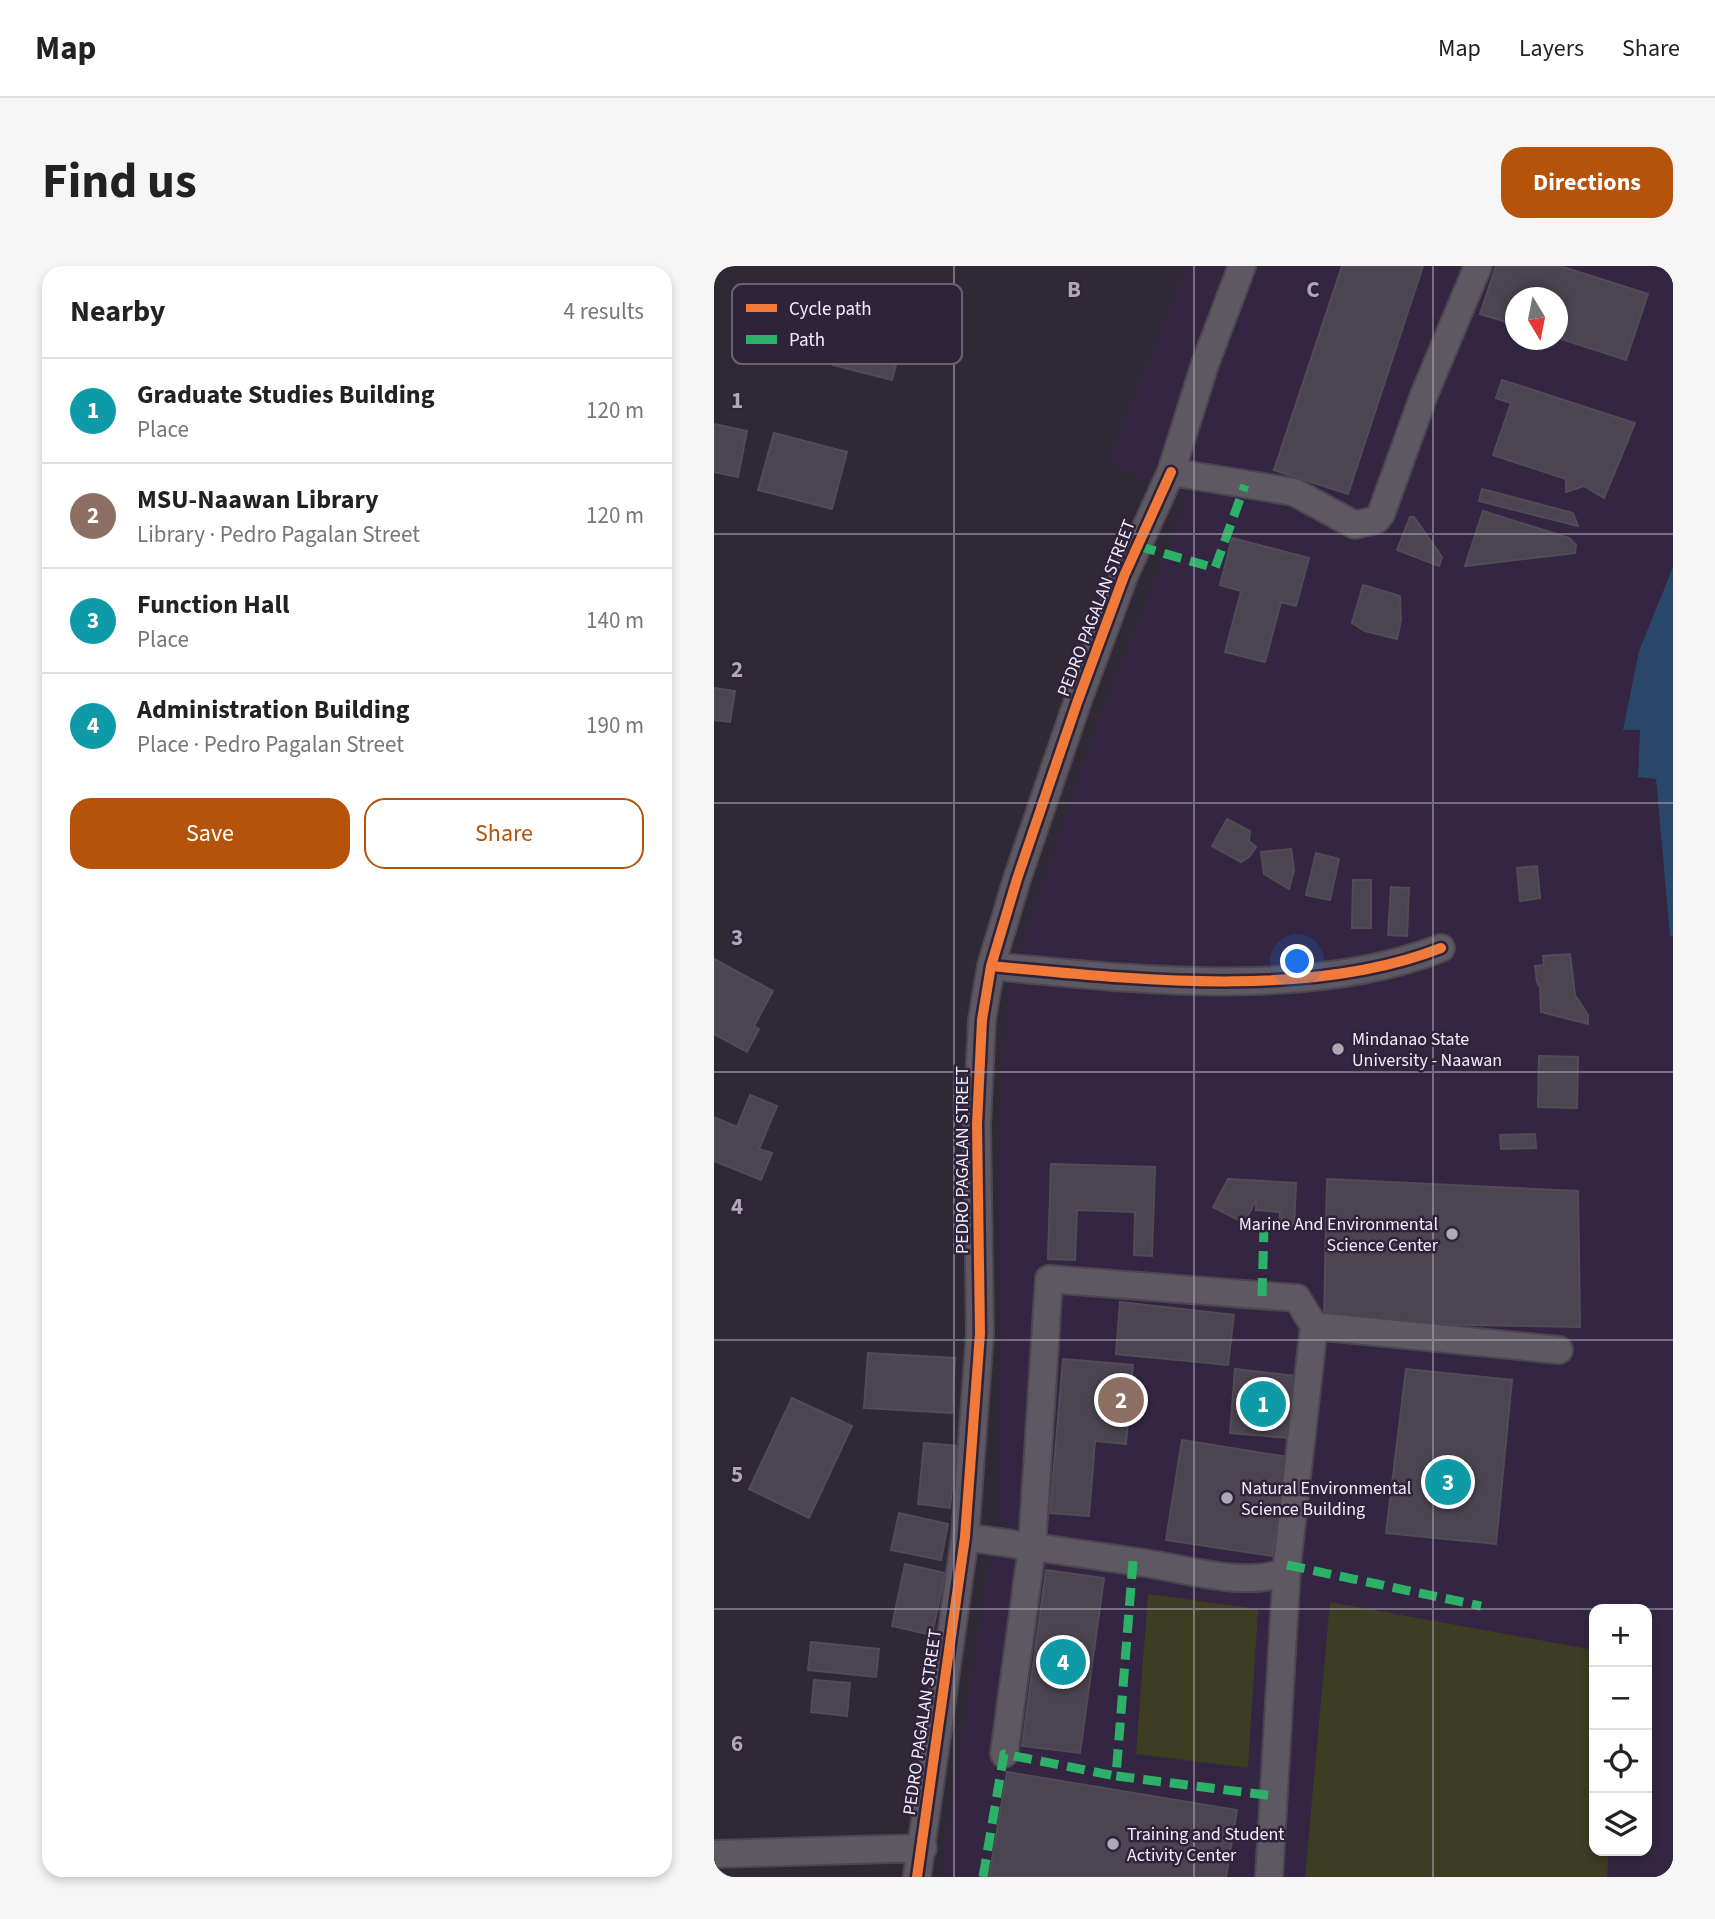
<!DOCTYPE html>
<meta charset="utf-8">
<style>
:root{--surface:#fff;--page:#f6f6f6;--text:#222;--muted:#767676;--line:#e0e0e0;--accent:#b45309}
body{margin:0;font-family:"Source Sans 3",sans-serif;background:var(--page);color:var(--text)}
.controls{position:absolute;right:21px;bottom:21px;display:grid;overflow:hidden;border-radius:14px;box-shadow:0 4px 10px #0003}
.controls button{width:63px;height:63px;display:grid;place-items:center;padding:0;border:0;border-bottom:2px solid var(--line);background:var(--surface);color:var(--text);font:35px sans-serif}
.compass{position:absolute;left:791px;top:21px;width:63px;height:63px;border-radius:50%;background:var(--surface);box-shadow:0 4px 10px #0003;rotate:170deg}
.you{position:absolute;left:584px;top:696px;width:24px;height:24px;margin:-18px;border:5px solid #fff;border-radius:50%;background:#1a73e8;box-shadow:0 0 0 10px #1a73e833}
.badge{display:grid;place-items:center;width:46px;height:46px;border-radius:50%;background:var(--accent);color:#fff;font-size:23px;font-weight:700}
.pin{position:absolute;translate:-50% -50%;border:4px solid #fff;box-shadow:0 2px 7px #0006}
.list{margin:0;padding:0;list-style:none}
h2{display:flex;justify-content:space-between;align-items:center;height:91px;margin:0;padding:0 28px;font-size:30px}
h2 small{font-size:23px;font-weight:400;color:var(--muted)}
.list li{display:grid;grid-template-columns:46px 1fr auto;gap:21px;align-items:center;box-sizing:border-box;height:105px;padding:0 28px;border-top:2px solid var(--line)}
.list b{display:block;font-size:26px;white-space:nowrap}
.list p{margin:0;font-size:23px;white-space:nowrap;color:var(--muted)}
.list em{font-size:23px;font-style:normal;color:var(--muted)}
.actions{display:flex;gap:14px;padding:21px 28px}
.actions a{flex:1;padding:16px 0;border:2px solid var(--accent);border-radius:21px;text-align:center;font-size:24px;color:var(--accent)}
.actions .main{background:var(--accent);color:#fff}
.icon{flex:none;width:38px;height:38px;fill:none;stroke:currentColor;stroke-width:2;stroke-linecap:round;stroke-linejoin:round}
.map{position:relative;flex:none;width:959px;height:1611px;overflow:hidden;border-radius:21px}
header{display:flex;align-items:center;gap:42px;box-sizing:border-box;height:98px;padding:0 35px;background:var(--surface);border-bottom:2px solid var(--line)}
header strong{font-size:33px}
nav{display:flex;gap:38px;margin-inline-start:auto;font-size:24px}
.intro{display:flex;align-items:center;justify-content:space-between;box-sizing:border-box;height:168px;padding:0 42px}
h1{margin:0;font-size:49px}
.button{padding:18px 32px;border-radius:21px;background:var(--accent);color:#fff;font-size:24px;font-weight:700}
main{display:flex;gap:42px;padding:0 42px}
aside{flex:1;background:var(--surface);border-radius:21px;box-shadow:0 4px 10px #0003}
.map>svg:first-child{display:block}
.built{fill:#342642;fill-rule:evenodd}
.green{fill:#3d3d24}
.water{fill:#2a4769}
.building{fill:#4b4451;stroke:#524c57;stroke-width:2}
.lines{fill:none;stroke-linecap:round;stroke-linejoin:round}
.minor-casing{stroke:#4c4651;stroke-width:30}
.minor{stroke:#5d5862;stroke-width:26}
.quiet{stroke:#2db169;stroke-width:9;stroke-dasharray:18 9;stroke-linecap:butt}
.cycleway-casing{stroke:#2f233a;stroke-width:15}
.cycleway{stroke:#f17a3a;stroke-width:10}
.grid{fill:none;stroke:#aea7b6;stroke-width:2;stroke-opacity:0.55}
.poi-dot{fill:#aea7b6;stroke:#2f233a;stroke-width:2.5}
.labels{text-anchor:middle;stroke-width:5;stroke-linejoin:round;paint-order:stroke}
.street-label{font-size:18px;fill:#f3ecfb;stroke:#2f233a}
.poi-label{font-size:18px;fill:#f3ecfb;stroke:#2f233a;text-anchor:start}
.key{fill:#2f233a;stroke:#6a5f74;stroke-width:2}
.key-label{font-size:19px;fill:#f3ecfb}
.grid-label{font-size:23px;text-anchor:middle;font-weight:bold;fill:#aea7b6;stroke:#2f233a;stroke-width:5;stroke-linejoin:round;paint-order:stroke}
</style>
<header>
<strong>Map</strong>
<nav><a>Map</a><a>Layers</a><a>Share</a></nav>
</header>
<div class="intro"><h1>Find us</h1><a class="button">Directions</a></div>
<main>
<aside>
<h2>Nearby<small>4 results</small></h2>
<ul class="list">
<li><span class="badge" style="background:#0f9aa8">1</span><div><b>Graduate Studies Building</b><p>Place</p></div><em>120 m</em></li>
<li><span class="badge" style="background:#8d6e63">2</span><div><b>MSU-Naawan Library</b><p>Library · Pedro Pagalan Street</p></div><em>120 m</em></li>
<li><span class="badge" style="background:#0f9aa8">3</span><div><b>Function Hall</b><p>Place</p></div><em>140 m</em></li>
<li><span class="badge" style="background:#0f9aa8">4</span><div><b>Administration Building</b><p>Place · Pedro Pagalan Street</p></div><em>190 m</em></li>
</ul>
<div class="actions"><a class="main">Save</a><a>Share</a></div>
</aside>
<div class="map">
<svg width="959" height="1611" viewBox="0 0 959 1611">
<rect width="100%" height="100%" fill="#2f2835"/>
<path class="built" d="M473 0H959V301L949 322 909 463 926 464 924 510 942 513 956 670H959V1611H226L283 1252 288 1066 284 950 292 743 306 681 387 448 473 234 393 196ZM802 32H844V74H802ZM880 1343H933V1585H880Z"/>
<path class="green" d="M434 1328 544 1343 534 1502 422 1488Z
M616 1336 880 1384V1585H895L893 1611H591Z"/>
<path class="water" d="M959 301V670H956L942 513 924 511 926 464H909L925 385Z"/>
<path class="building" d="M628 0H709L634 228 560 204Z
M782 0H846L934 28 912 94 844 72V32H802V59L766 48Z
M133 47 192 62 178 114 119 99Z
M788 114 921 157 890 232 870 220 852 226V213L779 189 797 137 782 132Z
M0 158 33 165 24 211 0 206Z
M60 167 133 186 118 243 44 224Z
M768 223 859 247 864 260 765 235Z
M769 245 855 272 862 279 861 287 751 300Z
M696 251H700L728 291 725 300 683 284Z
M518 272 595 292 582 340 567 336 551 396 511 386 527 325 506 319Z
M649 319 686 330 687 354 683 373 651 365 638 357Z
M0 422 21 425 16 456 0 454Z
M513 553 536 565 535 575 542 581 535 591 527 596 498 580Z
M577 583 580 604 575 623 550 608 547 586Z
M602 587 625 593 616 634 592 629Z
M823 600 826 632 806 635 803 602Z
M639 614H657V662H638Z
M677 621 695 622 693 670 674 669Z
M856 688 861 729 874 749V758L827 746 826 721 823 716 821 700 830 699 829 690Z
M0 693 59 725 40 760 45 763 33 786 0 768Z
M825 790 864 791 863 842 824 841Z
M36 829 63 840 45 883 58 887 47 914 0 895V851L23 861Z
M821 868 822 882 787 883 786 869Z
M337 898 441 901 438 990 420 989 421 946 363 944 361 994 334 993Z
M514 913 582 917 580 963H565L566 946 542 944V934L530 957 499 941Z
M613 913 864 925 866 1061 610 1056Z
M406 1036 520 1049 514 1099 402 1088Z
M154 1087 241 1092 238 1147 150 1142Z
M349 1093 419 1099 412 1178 381 1175 375 1250 336 1247Z
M521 1103 582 1110 575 1172 516 1167Z
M692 1103 798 1114 782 1278 672 1267Z
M78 1132 138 1160 95 1252 35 1223Z
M468 1174 574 1191 558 1290 452 1274Z
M210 1177 243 1180 236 1242 204 1238Z
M185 1247 234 1258 227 1294 177 1284Z
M191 1298 231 1307 218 1369 178 1360Z
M332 1304 390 1312 366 1487 308 1480Z
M97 1376 165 1383 162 1411 94 1404Z
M100 1414 136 1417 133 1450 97 1446Z
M293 1506 523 1544 512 1611H275Z"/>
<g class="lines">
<g class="minor-casing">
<path id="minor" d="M528 0 491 98 457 206 580 226 641 259 662 254 667 248 710 129 764 0
M277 700C417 713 595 734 727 682
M600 1060 845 1084
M251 1271C311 1280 371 1288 431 1297 471 1303 530 1321 568 1307L573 1299 600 1060 583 1032 335 1013 318 1281 290 1488
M0 1588 209 1582
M203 1611 251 1271 266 1067 263 858 268 754 277 700 303 613 363 437 410 310 457 206
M555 1611 573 1299"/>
</g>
<use href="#minor" class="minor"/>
<path class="quiet" d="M424 280 501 302 531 219
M548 1030 550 961
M419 1295 402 1510 560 1530
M573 1299 767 1340
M269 1611 290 1488 402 1510"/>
<g class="cycleway-casing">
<path id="cycleway" d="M277 700C417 713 595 734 727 682
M203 1611 251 1271 266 1067 263 858 268 754 277 700 303 613 363 437 410 310 457 206"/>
</g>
<use href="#cycleway" class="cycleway"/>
</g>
<path class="grid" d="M240 0V1611M480 0V1611M719 0V1611M0 268H959M0 537H959M0 806H959M0 1074H959M0 1343H959"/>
<g class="poi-dot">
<circle cx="624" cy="783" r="7"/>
<circle cx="738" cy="968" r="7"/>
<circle cx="513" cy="1232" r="7"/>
<circle cx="399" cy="1578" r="7"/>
</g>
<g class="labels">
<g class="street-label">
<text transform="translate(382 342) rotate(-69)" y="6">PEDRO PAGALAN STREET</text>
<text transform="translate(248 894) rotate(-90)" y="6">PEDRO PAGALAN STREET</text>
<text transform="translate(208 1456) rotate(-82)" y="6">PEDRO PAGALAN STREET</text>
</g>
<g class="poi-label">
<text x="638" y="779">Mindanao State<tspan x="638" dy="21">University - Naawan</tspan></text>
<text x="724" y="964" text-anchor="end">Marine And Environmental<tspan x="724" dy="21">Science Center</tspan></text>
<text x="527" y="1228">Natural Environmental<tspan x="527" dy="21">Science Building</tspan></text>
<text x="413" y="1574">Training and Student<tspan x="413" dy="21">Activity Center</tspan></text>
</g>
</g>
<rect x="18" y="18" width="230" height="80" rx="10" class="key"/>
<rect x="32" y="38" width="31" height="8" fill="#f17a3a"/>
<rect x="32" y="69" width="31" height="9" fill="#2db169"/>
<g class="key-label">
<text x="75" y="49">Cycle path</text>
<text x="75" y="80">Path</text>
</g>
<g class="grid-label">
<text x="360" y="31">B</text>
<text x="599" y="31">C</text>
<text x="23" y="142">1</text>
<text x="23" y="411">2</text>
<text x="23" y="679">3</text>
<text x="23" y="948">4</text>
<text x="23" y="1216">5</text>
<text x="23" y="1485">6</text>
</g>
</svg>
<div class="controls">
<button>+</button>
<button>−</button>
<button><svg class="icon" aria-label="locate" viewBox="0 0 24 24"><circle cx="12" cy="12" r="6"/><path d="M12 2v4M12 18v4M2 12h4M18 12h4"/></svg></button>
<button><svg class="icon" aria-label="layers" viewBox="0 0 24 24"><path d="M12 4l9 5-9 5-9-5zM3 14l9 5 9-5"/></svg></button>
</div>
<svg class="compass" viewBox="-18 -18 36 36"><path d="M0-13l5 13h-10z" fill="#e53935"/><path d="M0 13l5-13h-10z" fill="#767676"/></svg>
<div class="you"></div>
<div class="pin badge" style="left:549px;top:1138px;background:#0f9aa8">1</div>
<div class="pin badge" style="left:407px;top:1134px;background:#8d6e63">2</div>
<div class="pin badge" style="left:734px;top:1216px;background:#0f9aa8">3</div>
<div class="pin badge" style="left:349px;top:1396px;background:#0f9aa8">4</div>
</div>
</main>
